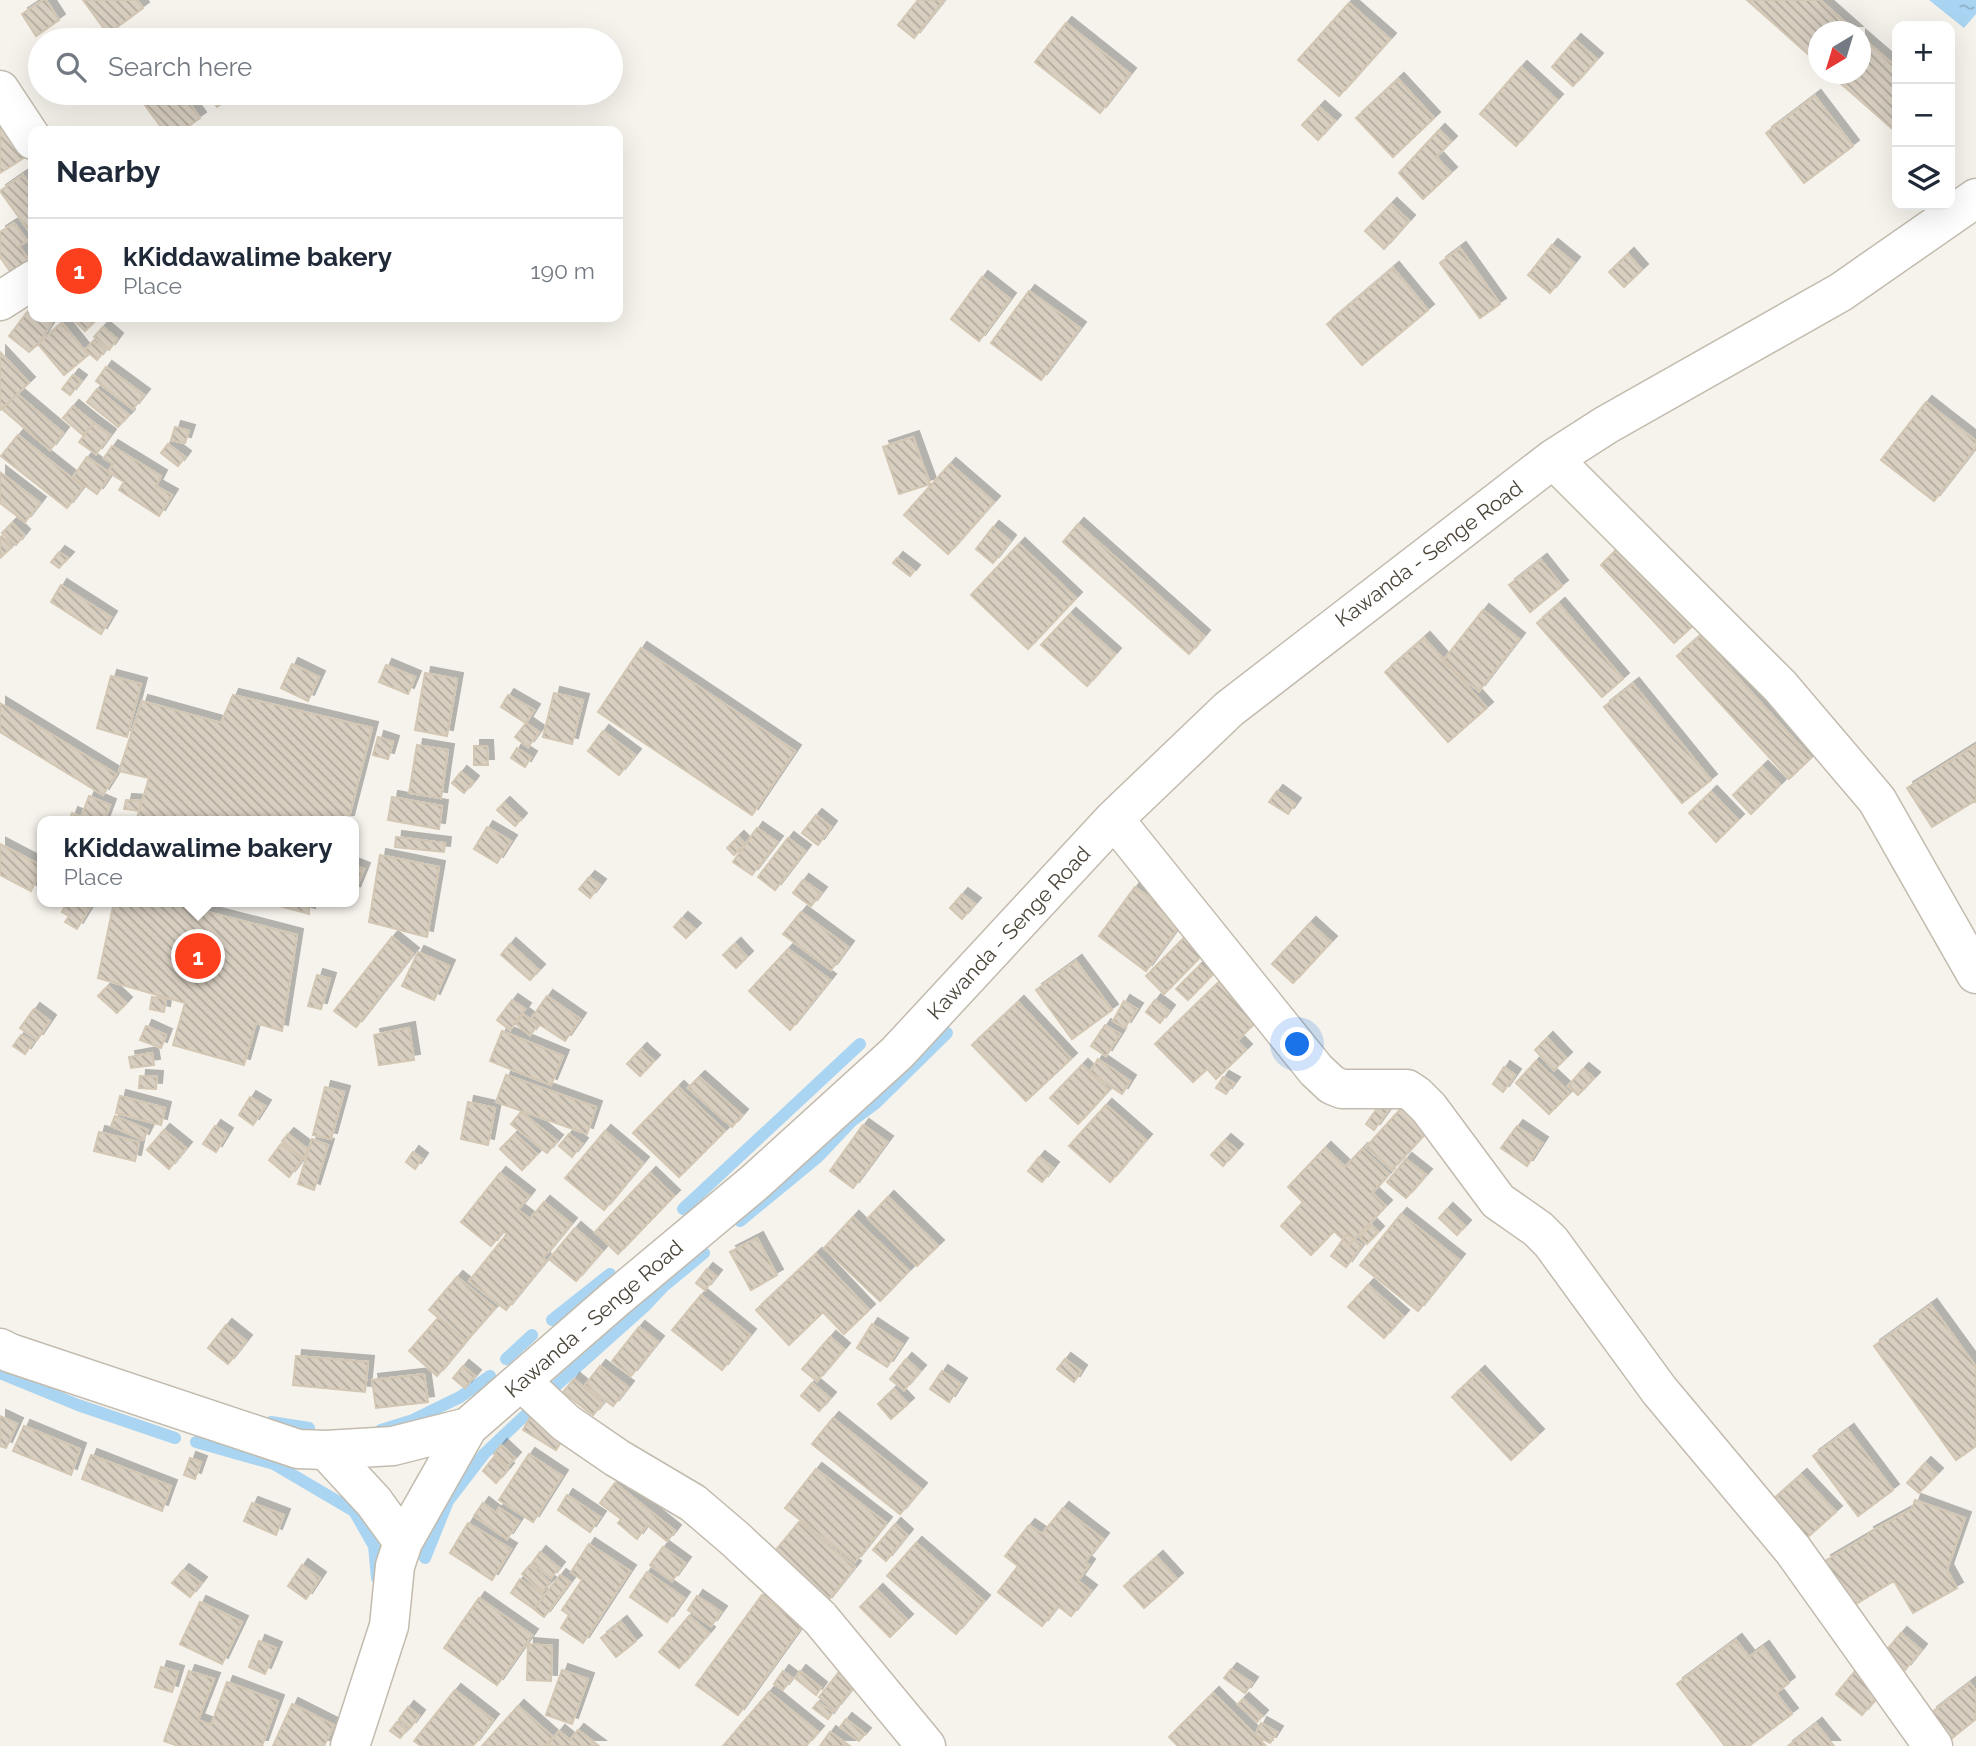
<!DOCTYPE html>
<meta charset="utf-8">
<style>
:root{--surface:#fff;--page:#f2f2f3;--text:#1f2937;--muted:#747a83;--line:#e0e1e3;--accent:#fc3f1d}
body{margin:0;font-family:Raleway,sans-serif;background:var(--page);color:var(--text)}
.controls{position:absolute;right:21px;top:21px;display:grid;overflow:hidden;border-radius:14px;box-shadow:0 7px 28px #0002}
.controls button{width:63px;height:63px;display:grid;place-items:center;padding:0;border:0;border-bottom:2px solid var(--line);background:var(--surface);color:var(--text);font:35px sans-serif}
.compass{position:absolute;left:1808px;top:21px;width:63px;height:63px;border-radius:50%;background:var(--surface);box-shadow:0 7px 28px #0002;rotate:218deg}
.you{position:absolute;left:1298px;top:1045px;width:24px;height:24px;margin:-18px;border:5px solid #fff;border-radius:50%;background:#1a73e8;box-shadow:0 0 0 10px #1a73e833}
.badge{display:grid;place-items:center;width:46px;height:46px;border-radius:50%;background:var(--accent);color:#fff;font-size:23px;font-weight:700}
.pin{position:absolute;translate:-50% -50%;border:4px solid #fff;box-shadow:0 2px 7px #0006}
.popup{position:absolute;left:37px;top:816px;width:322px;height:91px;box-sizing:border-box;display:grid;place-content:center;border-radius:14px;background:var(--surface);filter:drop-shadow(0 2px 5px #0005);font-size:23px;white-space:nowrap;color:var(--muted)}
.popup b{font-size:26px;color:var(--text)}
.popup::after{content:'';position:absolute;left:50%;top:100%;margin-left:-14px;border:14px solid transparent;border-top-color:var(--surface)}
.list{margin:0;padding:0;list-style:none}
h2{display:flex;justify-content:space-between;align-items:center;height:91px;margin:0;padding:0 28px;font-size:30px}
h2 small{font-size:23px;font-weight:400;color:var(--muted)}
.list li{display:grid;grid-template-columns:46px 1fr auto;gap:21px;align-items:center;box-sizing:border-box;height:105px;padding:0 28px;border-top:2px solid var(--line)}
.list b{display:block;font-size:26px;white-space:nowrap}
.list p{margin:0;font-size:23px;white-space:nowrap;color:var(--muted)}
.list em{font-size:23px;font-style:normal;color:var(--muted)}
.icon{flex:none;width:38px;height:38px;fill:none;stroke:currentColor;stroke-width:2;stroke-linecap:round;stroke-linejoin:round}
.map{position:relative;flex:none;width:1976px;height:1746px;overflow:hidden}
.search{position:absolute;background:var(--surface);box-shadow:0 7px 28px #0002;left:28px;top:28px;width:595px;height:77px;display:flex;align-items:center;gap:18px;box-sizing:border-box;padding:0 24px;border-radius:38px;color:var(--muted);font-size:26px}
.panel{position:absolute;background:var(--surface);box-shadow:0 7px 28px #0002;left:28px;top:126px;width:595px;height:196px;border-radius:14px}
.map>svg:first-child{display:block}
.water{fill:url(#water-ripples)}
.lines{fill:none;stroke-linecap:round;stroke-linejoin:round}
.stream{stroke:#a9d4f2;stroke-width:12}
.building{fill:url(#building-back-hatch);stroke:#d3c7b4;stroke-width:2;filter:url(#shadow)}
.minor-casing{stroke:#c2bbae;stroke-width:41}
.minor{stroke:#fff;stroke-width:38}
.labels{text-anchor:middle;stroke-width:6;stroke-linejoin:round;paint-order:stroke}
.street-label{font-size:21px;fill:#4b4439;stroke:#fff}
</style>
<div class="map">
<svg width="1976" height="1746" viewBox="0 0 1976 1746">
<defs>
<pattern id="water-ripples" width="26" height="14" patternUnits="userSpaceOnUse" patternTransform="scale(1.75)"><rect width="26" height="14" fill="#a9d4f2"/><path d="M2 4q2-2 4 0t4 0M15 11q2-2 4 0t4 0" fill="none" stroke="#8caec5"/></pattern>
<pattern id="building-back-hatch" width="6" height="6" patternUnits="userSpaceOnUse" patternTransform="scale(1.75)"><rect width="6" height="6" fill="#d8cfc1"/><path d="M-1 5l2 2M0 0l6 6M5-1l2 2" fill="none" stroke="#b1aa9e"/></pattern>
<filter id="shadow"><feDropShadow dx="6" dy="-6" stdDeviation="0" flood-color="#0004"/></filter>
</defs>
<rect width="100%" height="100%" fill="#f6f3ec"/>
<path class="water" d="M1929 0H1976V14L1964 28Z"/>
<g class="lines">
<path class="stream" d="M683 1209 860 1044
M740 1221 819 1156 852 1121 876 1103 947 1033
M552 1320 610 1274
M506 1359 532 1335
M0 1373 78 1405 175 1438
M549 1392 644 1307 663 1287 704 1253
M271 1422 309 1428
M381 1430 413 1420 460 1397 490 1376
M196 1442 274 1464 354 1511 374 1546 377 1578
M425 1558 448 1501 484 1454 533 1408"/>
</g>
<path class="building" d="M43 0H46L59 20 36 36 22 14Z
M83 0H137L143 8 108 34Z
M918 0H944L914 38 898 25Z
M1747 0H1820L1856 32H1818V63Z
M1349 3 1390 39 1339 96 1298 60Z
M1066 23 1130 74 1100 113 1035 62Z
M1860 36 1897 68V133L1830 74H1860Z
M1575 40 1597 59 1573 86 1552 67Z
M1521 67 1557 100 1516 146 1480 114Z
M1398 79 1434 118 1393 157 1356 118Z
M136 93H182L200 118 182 131H164Z
M207 93H238L217 107Z
M1815 96 1853 146 1804 183 1766 133Z
M1319 107 1335 121 1318 140 1302 125Z
M0 114 27 156 0 173Z
M1439 130 1451 142 1436 157 1451 173 1423 199 1399 173Z
M23 175 33 190V228L29 231 0 191Z
M1391 204 1409 221 1384 249 1365 231Z
M14 223 27 241 19 246 30 262 12 274 0 257V232Z
M1552 245 1574 263 1550 293 1528 275Z
M1460 248 1500 304 1480 318 1440 263Z
M1628 254 1642 270 1624 287 1609 272Z
M1393 268 1428 310 1362 365 1327 324Z
M982 277 1010 299 979 341 951 319Z
M1029 291 1080 328 1041 380 991 343Z
M31 307 33 309V317H43L51 324 38 344 29 352 9 336Z
M70 317H86L93 323 85 331Z
M62 323 88 355 64 375 38 344Z
M103 327 117 339 109 350 94 337Z
M93 341 105 350 97 360 85 350Z
M0 352 29 383 0 410Z
M106 367 144 395 133 409 96 381Z
M73 375 81 381 70 395 62 389Z
M97 389 129 415 118 427 87 402Z
M17 394 63 433 50 450 2 409Z
M1926 402 1976 441V447L1934 501 1881 460Z
M73 406 94 423 83 435 63 418Z
M94 423 110 435 96 454 79 442Z
M175 427 189 431 185 443 171 440Z
M18 435 83 487 67 508 1 456Z
M913 437 930 484 899 494 883 447Z
M168 444 185 457 178 466 161 453Z
M112 446 161 476 156 486 172 495 159 516 119 490 124 482 108 472 113 464 104 458Z
M87 457 111 474 97 494 73 477Z
M950 464 994 502 948 554 904 515Z
M0 472 40 503 25 522 0 503Z
M12 523 24 535 16 545 2 533Z
M1078 524 1204 636 1189 654 1063 542Z
M993 527 1010 541 993 563 976 549Z
M2 536 12 547 1 557 0 537Z
M1019 544 1076 598 1028 649 971 595Z
M1621 545 1695 624 1674 643 1601 565Z
M59 552 68 558 59 568 51 562Z
M897 558 914 571 910 576 893 563Z
M1541 560 1562 586 1530 612 1509 585Z
M61 585 111 617 101 634 51 602Z
M1559 604 1623 679 1602 697 1537 623Z
M1483 610 1519 639 1479 691 1442 662Z
M1070 614 1115 654 1087 686 1041 645Z
M1700 636 1811 758 1789 779 1677 656Z
M1424 638 1487 708 1448 742 1385 672Z
M641 648 795 751 752 815 598 712Z
M292 664 319 677 308 701 281 688Z
M386 665 415 677 408 694 379 682Z
M425 673 457 679 447 736 415 730Z
M111 676 141 684 127 737 97 728Z
M1633 684 1711 780 1682 803 1604 707Z
M554 693 583 700 572 744 543 737Z
M233 695 372 728 348 821H136L149 778 119 771 142 701 221 723Z
M508 695 534 710 526 723 501 707Z
M0 703 116 774 103 795 0 732Z
M526 723 539 732 528 747 515 737Z
M603 731 635 755 619 775 588 751Z
M378 737 393 742 388 759 373 755Z
M417 745 448 750 441 798 409 793Z
M1976 745V803L1975 801 1932 827 1907 788Z
M474 746H487L488 765H474Z
M517 748 531 757 525 767 511 758Z
M1762 767 1780 785 1751 814 1733 795Z
M461 772 473 782 464 793 452 783Z
M1277 791 1295 804 1288 814 1269 802Z
M1711 792 1738 820 1716 842 1689 813Z
M89 796 110 805 104 821H69L72 813 81 817Z
M392 797 442 806 439 829 388 820Z
M126 800 141 801 139 811 124 809Z
M504 803 521 819 515 826 497 810Z
M816 815 831 827 818 845 802 833Z
M487 827 511 841 497 863 474 849Z
M757 828 777 842 752 875 733 862Z
M396 837 445 843 444 852 395 847Z
M738 837 745 844 734 855 727 848Z
M788 838 805 851 775 890 758 877Z
M0 844 42 866 31 891 0 875Z
M380 855 439 867 427 937 369 922Z
M354 865 364 869 354 893Z
M589 877 600 885 590 898 579 889Z
M803 880 821 893 811 906 793 893Z
M1135 887 1182 922 1146 971 1099 936Z
M962 894 975 904 962 919 950 908Z
M67 902H93L77 929 65 922 69 916 62 912Z
M114 902H169L297 935 282 1031 256 1023 244 1065 173 1045 185 1003 98 978Z
M265 902H309V914Z
M801 912 848 947 831 970 783 934Z
M682 918 695 929 686 938 674 927Z
M1310 923 1331 942 1293 983 1272 964Z
M1188 934 1206 951 1164 994 1146 976Z
M392 937 413 954 356 1027 334 1011Z
M510 944 539 970 530 980 501 955Z
M735 944 747 957 736 968 723 955Z
M788 949 830 980 790 1030 749 991Z
M418 952 449 966 434 1000 402 986Z
M1076 961 1112 1010 1072 1039 1036 990Z
M1200 965 1212 975 1188 1000 1176 989Z
M317 975 330 979 321 1009 308 1006Z
M1220 981 1258 1020 1237 1041 1246 1050 1216 1079 1207 1069 1193 1082 1155 1044Z
M108 986 126 1003 117 1013 98 996Z
M547 996 580 1019 565 1041 531 1019Z
M152 997 166 999 164 1012 150 1009Z
M512 1000 525 1009 510 1030 497 1020Z
M1155 1000 1169 1011 1160 1023 1146 1012Z
M1124 1001 1137 1009 1125 1028 1113 1021Z
M1018 1002 1071 1059 1026 1101 972 1045Z
M34 1009 50 1021 37 1040 20 1028Z
M523 1014 538 1025 530 1035 516 1024Z
M1105 1025 1120 1034 1106 1056 1091 1046Z
M146 1026 166 1035 161 1048 140 1040Z
M409 1028 414 1060 379 1065 374 1035Z
M502 1031 563 1056 551 1085 490 1061Z
M21 1035 33 1042 25 1054 13 1046Z
M1547 1038 1566 1058 1554 1070 1535 1050Z
M641 1049 654 1061 640 1076 627 1064Z
M152 1053 154 1065 131 1068 129 1057Z
M1098 1059 1130 1081 1122 1094 1090 1072Z
M1536 1061 1570 1093 1549 1114 1516 1083Z
M1082 1065 1109 1090 1078 1124 1050 1098Z
M1504 1067 1515 1075 1503 1092 1493 1084Z
M1583 1069 1594 1078 1578 1095 1568 1086Z
M506 1075 596 1107 587 1134 496 1102Z
M140 1076 157 1077 156 1089 139 1088Z
M699 1077 742 1115 732 1127 688 1088Z
M1223 1077 1234 1083 1226 1094 1216 1088Z
M325 1087 344 1092 331 1139 313 1135Z
M678 1087 725 1131 679 1177 633 1133Z
M120 1096 165 1108 161 1125 116 1113Z
M250 1097 265 1106 253 1125 239 1115Z
M468 1102 495 1108 488 1145 461 1139Z
M1407 1102 1433 1125 1392 1170 1366 1147Z
M1381 1103 1389 1109 1374 1130 1366 1124Z
M1106 1105 1146 1140 1110 1182 1069 1146Z
M521 1112 557 1141 547 1153 511 1124Z
M115 1116 148 1130 143 1140 111 1126Z
M863 1125 887 1142 853 1188 830 1171Z
M215 1126 227 1134 216 1152 203 1144Z
M1517 1126 1542 1143 1527 1166 1501 1148Z
M164 1130 186 1148 169 1169 147 1150Z
M605 1131 643 1163 604 1210 565 1178Z
M99 1132 139 1142 135 1161 94 1151Z
M288 1134 309 1150 303 1158 282 1141Z
M515 1134 537 1154 522 1170 500 1149Z
M569 1134 582 1144 572 1157 559 1146Z
M312 1139 328 1145 314 1190 298 1184Z
M1225 1140 1237 1150 1223 1166 1211 1155Z
M281 1144 302 1160 289 1177 269 1160Z
M1325 1148 1345 1167 1362 1149 1389 1174 1372 1193 1386 1206 1349 1245 1334 1231 1311 1255 1281 1226 1303 1202 1288 1187Z
M413 1152 422 1159 415 1169 406 1162Z
M1039 1157 1053 1168 1042 1182 1028 1171Z
M1406 1159 1426 1175 1406 1198 1387 1182Z
M500 1173 529 1196 518 1210 530 1219 544 1202 571 1224 543 1258 546 1261 506 1310 469 1281 507 1234 503 1231 491 1246 461 1222Z
M650 1173 674 1196 618 1254 595 1232Z
M888 1197 938 1246 917 1266 868 1218Z
M1447 1209 1465 1226 1457 1235 1439 1218Z
M1401 1214 1459 1260 1418 1311 1360 1265Z
M853 1217 909 1271 880 1301 824 1248Z
M1371 1225 1378 1232 1367 1244 1360 1237Z
M575 1228 602 1251 576 1281 549 1259Z
M1347 1234 1362 1245 1346 1267 1331 1256Z
M757 1238 777 1275 751 1290 730 1252Z
M816 1254 869 1310 844 1334 823 1312 789 1345 756 1310Z
M707 1269 716 1276 705 1290 696 1283Z
M457 1277 495 1308 466 1341 429 1310Z
M1368 1285 1403 1316 1384 1338 1348 1307Z
M701 1295 750 1335 722 1370 672 1330Z
M1931 1305 1976 1367V1446L1956 1460 1874 1346Z
M438 1318 466 1341 437 1376 409 1351Z
M872 1324 902 1344 887 1367 857 1348Z
M226 1325 246 1341 228 1364 208 1348Z
M639 1327 658 1342 631 1376 612 1361Z
M830 1337 844 1349 817 1381 802 1369Z
M296 1356 368 1362 365 1392 293 1385Z
M906 1359 920 1371 904 1390 890 1379Z
M1065 1359 1081 1371 1074 1382 1057 1369Z
M463 1366 475 1376 465 1388 453 1378Z
M600 1366 628 1387 613 1406 585 1385Z
M942 1371 961 1384 949 1402 930 1389Z
M1479 1372 1538 1435 1511 1460 1452 1397Z
M424 1374 428 1402 376 1408 372 1380Z
M574 1379 603 1403 593 1415 563 1392Z
M812 1383 830 1398 819 1411 801 1396Z
M894 1389 908 1404 891 1419 878 1404Z
M535 1409 568 1430 556 1450 523 1430Z
M0 1416 17 1424 6 1448 0 1446Z
M833 1418 921 1489 900 1514 812 1444Z
M24 1426 80 1449 71 1475 13 1451Z
M1848 1430 1893 1490 1858 1516 1813 1456Z
M501 1445 515 1458 508 1466 494 1454Z
M529 1454 562 1476 533 1522 499 1500Z
M91 1455 171 1486 162 1511 82 1479Z
M494 1457 508 1469 496 1483 483 1471Z
M190 1458 201 1462 195 1479 184 1475Z
M1925 1463 1937 1474 1919 1493 1907 1483Z
M816 1469 886 1523 855 1562 785 1508Z
M1801 1475 1836 1512 1801 1543 1766 1506Z
M615 1483 675 1531 667 1541 647 1525 637 1539 618 1523 621 1519 600 1503Z
M567 1495 600 1517 590 1532 558 1510Z
M1915 1500 1965 1518 1947 1570 1957 1588 1913 1613 1894 1581 1853 1606 1825 1561 1869 1535 1868 1533 1912 1509Z
M252 1503 284 1515 276 1535 244 1521Z
M483 1503 496 1513 499 1508 519 1521 507 1539 474 1516Z
M1063 1508 1103 1539 1085 1562 1089 1565 1078 1581 1091 1591 1071 1616 1058 1606 1042 1626 998 1592 1018 1566 1005 1556 1029 1525 1042 1534Z
M799 1522 855 1567 826 1603 770 1557Z
M468 1523 511 1549 492 1580 450 1553Z
M895 1524 907 1535 886 1561 873 1550Z
M916 1543 984 1601 956 1634 887 1576Z
M589 1544 630 1571 583 1643 561 1628 569 1615 562 1610 582 1580 571 1572Z
M663 1547 685 1563 672 1581 650 1565Z
M540 1552 559 1568 551 1578 532 1563Z
M1157 1557 1177 1579 1144 1608 1124 1586Z
M302 1565 320 1578 306 1599 288 1586Z
M530 1565 550 1583 542 1592 522 1574Z
M183 1570 201 1583 190 1597 172 1583Z
M647 1572 684 1598 667 1622 630 1597Z
M560 1575 570 1582 544 1617 534 1609Z
M520 1579 544 1596 534 1609 511 1593Z
M877 1590 907 1620 890 1637 860 1607Z
M762 1595 802 1626 738 1715 696 1685Z
M697 1596 721 1612 711 1626 688 1610Z
M479 1598 532 1635 497 1685 444 1648Z
M200 1602 242 1622 222 1664 180 1644Z
M689 1616 709 1633 679 1668 659 1652Z
M621 1622 636 1641 616 1657 601 1638Z
M1901 1633 1921 1650 1905 1670 1884 1653Z
M1736 1640 1749 1657 1763 1647 1789 1683 1776 1693 1792 1714 1749 1746H1725L1677 1684Z
M259 1641 276 1648 265 1674 249 1667Z
M528 1644 552 1646 551 1681 527 1680Z
M847 1662 863 1675 835 1710 819 1697Z
M1860 1665 1886 1686 1862 1715 1836 1694Z
M161 1667 178 1672 172 1692 155 1687Z
M1231 1669 1252 1683 1245 1693 1224 1678Z
M562 1670 588 1679 572 1724 546 1715Z
M189 1671 214 1679 198 1720 211 1725 227 1682 278 1701 262 1746H178L164 1741Z
M783 1671 792 1678 783 1690 774 1684Z
M800 1671 821 1688 816 1695 795 1678Z
M1970 1683 1976 1691V1719L1951 1739 1931 1713Z
M455 1690 493 1720 473 1746H421L414 1741Z
M769 1692 818 1732 806 1746H723Z
M1213 1693 1266 1746H1178L1169 1737Z
M1243 1699 1262 1716 1257 1722 1238 1704Z
M818 1702 833 1712 828 1719 813 1708Z
M292 1704 334 1725 324 1746H273Z
M518 1706 553 1737 545 1746H482Z
M408 1707 419 1716 410 1728 399 1719Z
M846 1719 865 1734 859 1741 840 1727Z
M397 1722 407 1730 400 1738 390 1731Z
M1261 1723 1277 1732 1270 1743 1255 1735Z
M1816 1724 1834 1746H1788Z
M578 1730 599 1746H547L559 1731 570 1740Z
M830 1732 850 1746H820Z"/>
<g class="lines">
<g class="minor-casing">
<path id="minor" d="M0 90 33 140
M0 301 33 280
M1553 459 1780 686 1877 800 1976 974
M1114 819 1316 1070 1332 1085 1342 1089H1407L1416 1095 1429 1108 1498 1201 1538 1229 1551 1242 1659 1390 1793 1550 1933 1746
M0 1348 10 1353 298 1449 326 1450 393 1446 468 1427 615 1299 755 1182 897 1053 1114 819 1229 709 1553 459 1606 425 1841 292 1976 198
M521 1381 566 1423 617 1458 693 1503 734 1538 820 1618 926 1746
M326 1450 374 1502 403 1542
M350 1746 389 1626 395 1566 403 1542 468 1427"/>
</g>
<use href="#minor" class="minor"/>
</g>
<g class="labels">
<g class="street-label">
<text transform="translate(1429 554) rotate(-37)" y="7">Kawanda - Senge Road</text>
<text transform="translate(1009 933) rotate(-47)" y="7">Kawanda - Senge Road</text>
<text transform="translate(594 1319) rotate(-41)" y="7">Kawanda - Senge Road</text>
</g>
</g>
</svg>
<div class="controls">
<button>+</button>
<button>−</button>
<button><svg class="icon" aria-label="layers" viewBox="0 0 24 24"><path d="M12 4l9 5-9 5-9-5zM3 14l9 5 9-5"/></svg></button>
</div>
<svg class="compass" viewBox="-18 -18 36 36"><path d="M0-13l5 13h-10z" fill="#e53935"/><path d="M0 13l5-13h-10z" fill="#747a83"/></svg>
<div class="you"></div>
<div class="pin badge" style="left:198px;top:956px">1</div>
<div class="popup"><b>kKiddawalime bakery</b>Place</div>
<div class="search"><svg class="icon" aria-label="search" viewBox="0 0 24 24"><circle cx="10" cy="10" r="6"/><path d="M15 15l6 6"/></svg>Search here</div>
<section class="panel">
<h2>Nearby<small></small></h2>
<ul class="list">
<li><span class="badge">1</span><div><b>kKiddawalime bakery</b><p>Place</p></div><em>190 m</em></li>
</ul>
</section>
</div>
